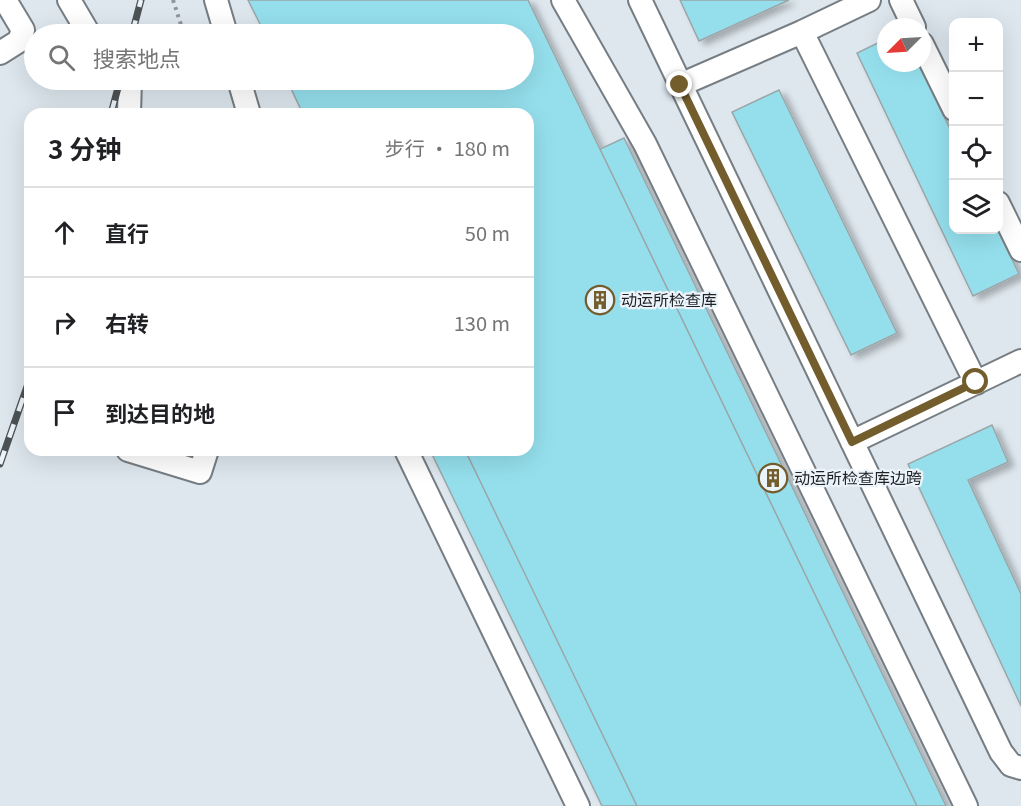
<!DOCTYPE html>
<html lang="zh">
<meta charset="utf-8">
<style>
:root{--surface:#fff;--page:#f6f6f6;--text:#202124;--muted:#757577;--line:#e0e0e0}
body{margin:0;font-family:Georgia,"Noto Sans SC",serif;background:var(--page);color:var(--text)}
.controls{position:absolute;right:18px;top:18px;display:grid;overflow:hidden;border-radius:12px;box-shadow:0 6px 24px #0002}
.controls button{width:54px;height:54px;display:grid;place-items:center;padding:0;border:0;border-bottom:2px solid var(--line);background:var(--surface);color:var(--text);font:30px sans-serif}
.compass{position:absolute;left:877px;top:18px;width:54px;height:54px;border-radius:50%;background:var(--surface);box-shadow:0 6px 24px #0002;rotate:246deg}
.stop{position:absolute;width:18px;height:18px;margin:-14px;border:4px solid #735d2c;border-radius:50%;background:#fff}
.stop.end{background:#735d2c;border-color:#fff;box-shadow:0 2px 6px #0008}
.list{margin:0;padding:0;list-style:none}
h2{display:flex;justify-content:space-between;align-items:center;height:78px;margin:0;padding:0 24px;font-size:26px}
h2 small{font-size:20px;font-weight:400;color:var(--muted)}
.list li{display:grid;grid-template-columns:39px 1fr auto;gap:18px;align-items:center;box-sizing:border-box;height:90px;padding:0 24px;border-top:2px solid var(--line)}
.list b{display:block;font-size:22px;white-space:nowrap}
.list em{font-size:20px;font-style:normal;color:var(--muted)}
.icon{flex:none;width:33px;height:33px;fill:none;stroke:currentColor;stroke-width:2;stroke-linecap:round;stroke-linejoin:round}
.map{position:relative;flex:none;width:1021px;height:806px;overflow:hidden}
.search{position:absolute;background:var(--surface);box-shadow:0 6px 24px #0002;left:24px;top:24px;width:510px;height:66px;display:flex;align-items:center;gap:15px;box-sizing:border-box;padding:0 21px;border-radius:33px;color:var(--muted);font-size:22px}
.panel{position:absolute;background:var(--surface);box-shadow:0 6px 24px #0002;left:24px;top:108px;width:510px;height:348px;border-radius:18px}
.map>svg:first-child{display:block}
.building{fill:#95dfed;stroke:#9ba6a8;stroke-width:1.5;filter:url(#shadow)}
.lines{fill:none;stroke-linecap:round;stroke-linejoin:round}
.minor-casing{stroke:#767e84;stroke-width:26}
.path{stroke:#8f959a;stroke-width:4;stroke-dasharray:3 4.5;stroke-linecap:butt}
.minor{stroke:#fff;stroke-width:22}
.rail-casing{stroke:#4d5255;stroke-width:7}
.rail{stroke:#ecf4fb;stroke-width:4.5;stroke-dasharray:14;stroke-linecap:butt}
.route{stroke:#735d2c;stroke-width:8}
.labels{text-anchor:middle;stroke-width:4.5;stroke-linejoin:round;paint-order:stroke}
.poi-label{font-size:16px;fill:#1f2224;stroke:#ecf4fb;text-anchor:start}
</style>
<div class="map">
<svg width="1021" height="806" viewBox="0 0 1021 806">
<defs>
<filter id="shadow"><feDropShadow dx="6" dy="4" stdDeviation="3" flood-color="#0004"/></filter>
</defs>
<rect width="100%" height="100%" fill="#dee7ee"/>
<path class="building" d="M248 0H528L917 806H637L465 450H528V114H303L287 80H524V34H265Z
M680 0H789L699 41Z
M886 39V63H918L954 137V230H998L1019 274 973 296 857 53Z
M779 90 897 333 851 355 732 112Z
M624 138 946 806H917L600 149Z
M992 425 1008 462 968 480 1021 594V706L908 464Z
M430 450H465L637 806H602Z"/>
<g class="lines">
<g class="minor-casing">
<path id="minor" d="M69 0 89 34
M216 0 226 34
M563 0 645 144 966 806
M640 0 1001 752 1011 765 1021 768
M901 0 914 27
M802 32 976 383
M922 44 954 109
M0 53 19 41 23 30 5 0
M239 80 249 114
M680 85 802 32 869 0
M129 114 130 80
M998 203 1021 250
M852 442 1021 361
M128 450 200 472 207 450
M406 450 578 806"/>
</g>
<path class="path" d="M173 0 184 34"/>
<use href="#minor" class="minor"/>
<g class="rail-casing">
<path id="rail" d="M132 34 141 0
M111 114 120 80
M0 464 30 378"/>
</g>
<use href="#rail" class="rail"/>
</g>
<g class="lines">
<path class="route" d="M680 85 852 442 976 382"/>
</g>
<defs>
<g id="building-ring" transform="scale(1.5)"><circle r="9.5" fill="#ecf4fb" stroke="#735d2c" stroke-width="1.5"/><path d="M-4-6H4V6H1V3H-1V6H-4ZM-2.5-4.3h1.7v1.8h-1.7ZM.8-4.3h1.7v1.8H.8ZM-2.5-1h1.7V.8h-1.7ZM.8-1h1.7V.8H.8Z" fill="#735d2c"/></g>
</defs>
<g fill-rule="evenodd">
<use href="#building-ring" x="600" y="300"/>
<use href="#building-ring" x="773" y="478"/>
</g>
<g class="labels">
<g class="poi-label">
<text x="621" y="306">动运所检查库</text>
<text x="794" y="484">动运所检查库边跨</text>
</g>
</g>
</svg>
<div class="controls">
<button>+</button>
<button>−</button>
<button><svg class="icon" aria-label="locate" viewBox="0 0 24 24"><circle cx="12" cy="12" r="6"/><path d="M12 2v4M12 18v4M2 12h4M18 12h4"/></svg></button>
<button><svg class="icon" aria-label="layers" viewBox="0 0 24 24"><path d="M12 4l9 5-9 5-9-5zM3 14l9 5 9-5"/></svg></button>
</div>
<svg class="compass" viewBox="-18 -18 36 36"><path d="M0-13l5 13h-10z" fill="#e53935"/><path d="M0 13l5-13h-10z" fill="#757577"/></svg>
<div class="stop" style="left:976px;top:382px"></div>
<div class="stop end" style="left:680px;top:85px"></div>
<div class="search"><svg class="icon" aria-label="search" viewBox="0 0 24 24"><circle cx="10" cy="10" r="6"/><path d="M15 15l6 6"/></svg>搜索地点</div>
<section class="panel">
<h2>3 分钟<small>步行 · 180 m</small></h2>
<ul class="list">
<li><svg class="icon" aria-label="ahead" viewBox="0 0 24 24"><path d="M12 20V5M6 11l6-6 6 6"/></svg><div><b>直行</b></div><em>50 m</em></li>
<li><svg class="icon" aria-label="right" viewBox="0 0 24 24"><path d="M7 20v-9h11M14 6l5 5-5 5"/></svg><div><b>右转</b></div><em>130 m</em></li>
<li><svg class="icon" aria-label="arrive" viewBox="0 0 24 24"><path d="M6 21V4h12l-3 4 3 4H6"/></svg><div><b>到达目的地</b></div></li>
</ul>
</section>
</div>
